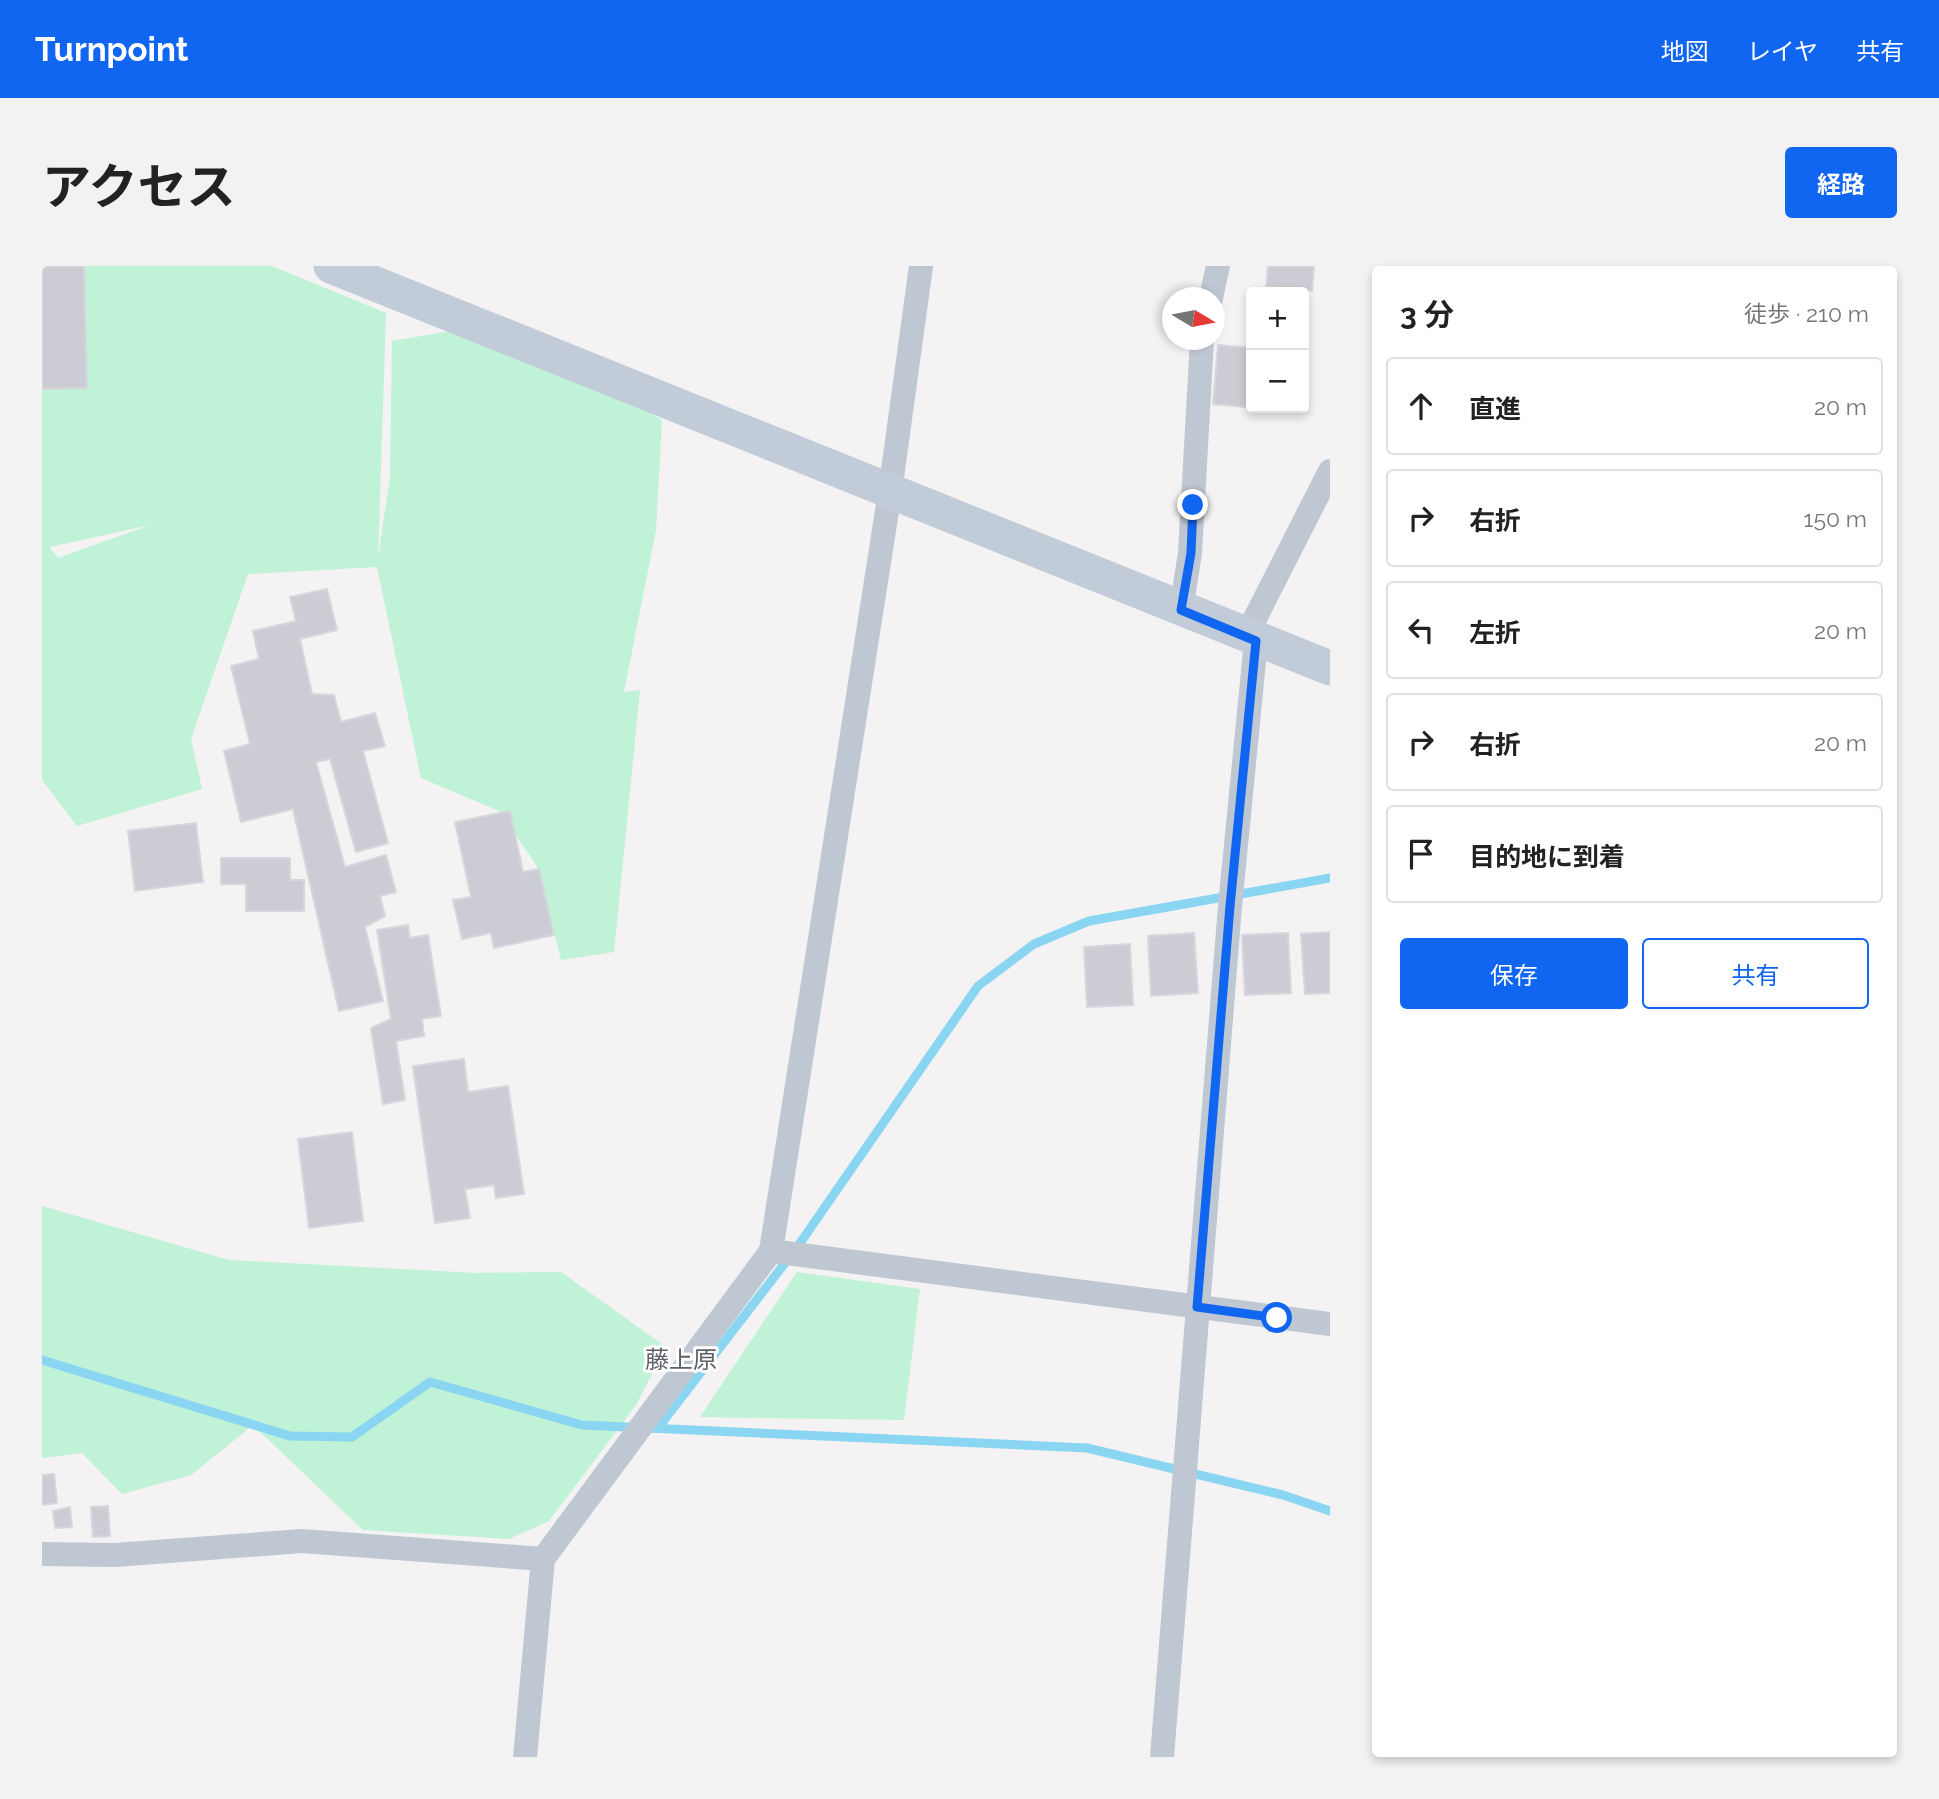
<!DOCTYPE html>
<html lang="ja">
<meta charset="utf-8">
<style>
:root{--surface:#fff;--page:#f2f2f2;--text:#222;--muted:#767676;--line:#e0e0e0;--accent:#1066f0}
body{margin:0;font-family:Raleway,"Noto Sans JP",sans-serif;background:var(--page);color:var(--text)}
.controls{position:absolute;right:21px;top:21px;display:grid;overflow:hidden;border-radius:7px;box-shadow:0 4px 10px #0003}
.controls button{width:63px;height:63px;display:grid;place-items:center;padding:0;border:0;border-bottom:2px solid var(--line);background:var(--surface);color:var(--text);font:35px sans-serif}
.compass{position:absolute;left:1120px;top:21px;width:63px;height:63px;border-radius:50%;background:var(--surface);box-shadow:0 4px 10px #0003;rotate:100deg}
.stop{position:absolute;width:21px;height:21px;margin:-16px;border:5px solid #1066f0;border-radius:50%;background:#fff}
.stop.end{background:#1066f0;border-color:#fff;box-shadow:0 2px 7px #0008}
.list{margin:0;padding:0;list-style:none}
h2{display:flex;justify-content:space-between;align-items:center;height:91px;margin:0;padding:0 28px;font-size:30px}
h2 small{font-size:23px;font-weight:400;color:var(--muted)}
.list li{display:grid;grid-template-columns:46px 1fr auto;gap:21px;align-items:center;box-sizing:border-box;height:98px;margin:0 14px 14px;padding:0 14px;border:2px solid var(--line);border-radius:7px}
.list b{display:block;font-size:26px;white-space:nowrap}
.list em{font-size:23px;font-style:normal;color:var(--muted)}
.actions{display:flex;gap:14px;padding:21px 28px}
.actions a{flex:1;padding:16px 0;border:2px solid var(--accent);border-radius:7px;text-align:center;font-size:24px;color:var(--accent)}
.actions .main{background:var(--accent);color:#fff}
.icon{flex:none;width:38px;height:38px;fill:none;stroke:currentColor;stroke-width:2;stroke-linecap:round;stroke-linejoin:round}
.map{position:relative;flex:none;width:1288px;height:1491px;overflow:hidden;border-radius:7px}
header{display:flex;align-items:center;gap:42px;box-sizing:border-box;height:98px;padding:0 35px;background:var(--accent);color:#fff}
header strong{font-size:33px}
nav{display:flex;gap:38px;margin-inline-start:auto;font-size:24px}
.intro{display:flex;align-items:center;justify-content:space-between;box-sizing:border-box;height:168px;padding:0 42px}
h1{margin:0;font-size:49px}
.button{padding:18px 32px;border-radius:7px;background:var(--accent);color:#fff;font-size:24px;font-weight:700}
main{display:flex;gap:42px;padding:0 42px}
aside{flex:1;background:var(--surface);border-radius:7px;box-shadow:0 4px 10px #0003}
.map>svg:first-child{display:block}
.green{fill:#bff2d6;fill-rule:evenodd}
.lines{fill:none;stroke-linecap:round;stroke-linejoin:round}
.stream{stroke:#8ad6f2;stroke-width:9}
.building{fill:#cccdd4;stroke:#d5d7dd;stroke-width:2}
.street{stroke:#bfc8d2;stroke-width:24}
.secondary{stroke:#c2ccd9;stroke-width:35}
.route{stroke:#1066f0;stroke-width:9}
.labels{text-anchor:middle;stroke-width:6;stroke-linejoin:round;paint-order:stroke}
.quarter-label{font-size:24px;fill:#5e6167;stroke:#fff}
</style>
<header>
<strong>Turnpoint</strong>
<nav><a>地図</a><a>レイヤ</a><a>共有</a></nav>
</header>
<div class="intro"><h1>アクセス</h1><a class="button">経路</a></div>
<main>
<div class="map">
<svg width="1288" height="1491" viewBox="0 0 1288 1491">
<rect width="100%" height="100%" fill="#f4f2f2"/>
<path class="green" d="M0 0H230L344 47 336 292 348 211 350 75 438 60 516 91 620 154 614 264 582 426 598 424 572 686 519 694 497 603 457 545 379 512 335 301 206 308 149 473 160 523 35 560 0 514ZM108 259 16 292 8 282V281Z
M0 940 187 994 434 1007 519 1006 624 1081 594 1139 507 1255 467 1273 321 1264 211 1159 149 1209 80 1228 40 1187 0 1192Z
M755 1006 878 1023 862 1154 658 1151Z"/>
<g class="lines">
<path class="stream" d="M0 1094 248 1170 310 1171 388 1116 540 1159 1045 1182 1241 1229 1288 1245
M616 1162 756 980 936 720 992 678 1047 655 1288 612"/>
</g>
<path class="building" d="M0 0H42L45 122 0 123Z
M1226 0H1272L1270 25 1224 21Z
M1176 79 1209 82V142H1216L1171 138Z
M285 323 295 364 258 373 270 428 292 429 299 456 333 447 343 480 321 485 346 577 314 586 288 493 274 496 303 601 344 589 354 626 338 630 343 650 323 661 341 735 297 745 251 543 199 556 182 485 208 478 189 400 217 393 211 365 254 355 248 331Z
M468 545 481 606 497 603 512 669 452 682 449 667 420 673 411 634 429 631 413 556Z
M154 557 161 616 93 625 86 565Z
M179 592H248V614H262V645H204V618H179Z
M366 659 368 672 386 669 399 750 380 753 382 770 354 775 363 834 341 838 329 762 349 753 335 664Z
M1288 666V727L1263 728 1259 668Z
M1152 667 1156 727 1109 730 1106 670Z
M1246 667 1249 727 1203 729 1200 669Z
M1088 678 1091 739 1045 741 1042 681Z
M422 793 426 826 466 820 482 928 454 932 452 919 423 923 428 952 393 957 371 800Z
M310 866 321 955 267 962 256 873Z
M12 1208 15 1237 0 1239V1209Z
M66 1240 68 1270 51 1271 49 1241Z
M28 1241 30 1261 13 1262 11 1245Z"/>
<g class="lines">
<path class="street" d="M1169 32 1176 0
M1139 344 1148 287 1160 74
M1204 370 1288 205
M729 985 1288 1058
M0 1288 73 1289 260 1275 501 1293 729 985 848 226 879 0
M483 1491 501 1293
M1120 1491 1188 640 1214 375"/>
<path class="secondary" d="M289 0 1288 402"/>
</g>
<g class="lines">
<path class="route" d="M1151 239 1149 287 1139 344 1214 375 1188 640 1155 1041 1235 1052"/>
</g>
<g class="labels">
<g class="quarter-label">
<text x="639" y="1102">藤上原</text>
</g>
</g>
</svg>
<div class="controls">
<button>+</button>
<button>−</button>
</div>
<svg class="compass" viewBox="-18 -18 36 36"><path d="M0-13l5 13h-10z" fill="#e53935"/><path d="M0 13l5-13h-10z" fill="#767676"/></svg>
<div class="stop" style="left:1235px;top:1052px"></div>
<div class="stop end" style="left:1151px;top:239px"></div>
</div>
<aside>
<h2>3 分<small>徒歩 · 210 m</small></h2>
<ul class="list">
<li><svg class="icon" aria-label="ahead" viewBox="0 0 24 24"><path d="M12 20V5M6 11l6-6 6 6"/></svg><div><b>直進</b></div><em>20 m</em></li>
<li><svg class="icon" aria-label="right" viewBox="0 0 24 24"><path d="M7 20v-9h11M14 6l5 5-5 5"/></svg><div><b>右折</b></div><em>150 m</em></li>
<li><svg class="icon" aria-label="left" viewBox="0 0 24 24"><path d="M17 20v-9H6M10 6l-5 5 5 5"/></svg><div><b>左折</b></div><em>20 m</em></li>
<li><svg class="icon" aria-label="right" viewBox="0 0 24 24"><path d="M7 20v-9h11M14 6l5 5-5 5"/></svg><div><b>右折</b></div><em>20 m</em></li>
<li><svg class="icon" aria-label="arrive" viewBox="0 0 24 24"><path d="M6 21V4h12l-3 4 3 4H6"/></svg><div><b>目的地に到着</b></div></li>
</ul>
<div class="actions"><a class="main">保存</a><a>共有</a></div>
</aside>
</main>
